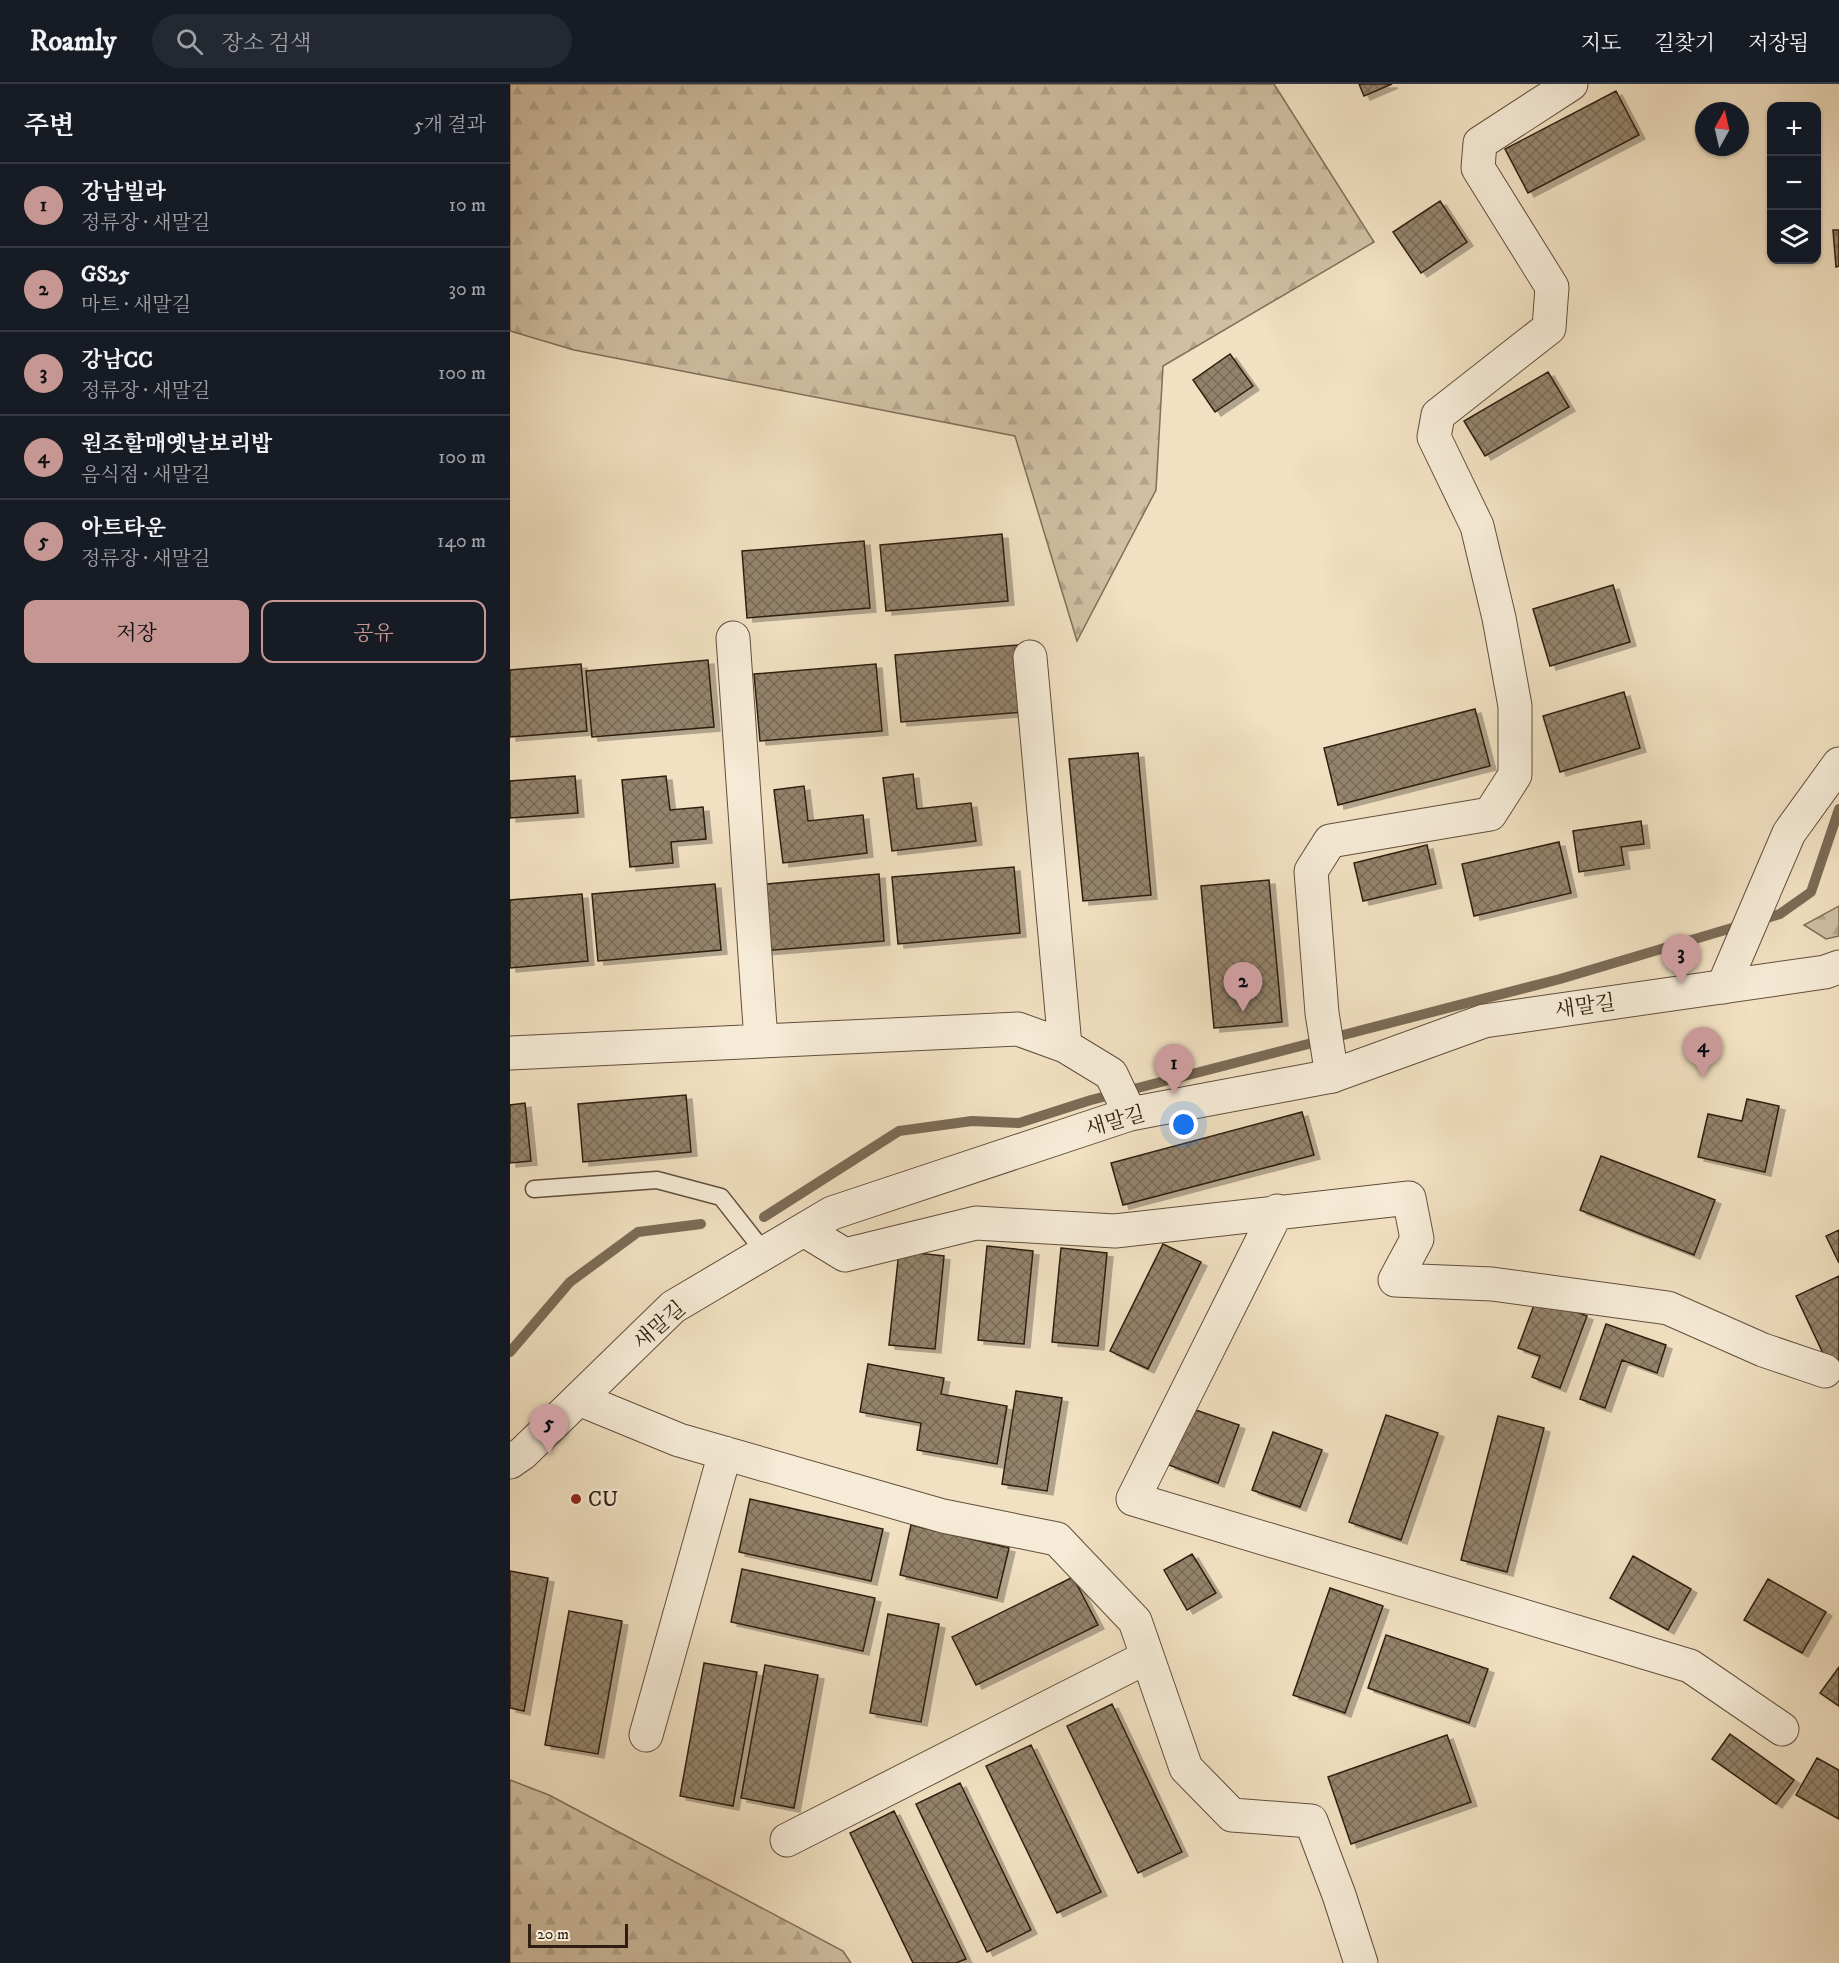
<!DOCTYPE html>
<html lang="ko">
<meta charset="utf-8">
<style>
:root{--surface:#171b24;--page:#242831;--text:#f1f3f6;--muted:#9ea1a6;--line:#363941;--accent:#c59692}
body{margin:0;font-family:"IM FELL DW Pica","Noto Serif KR",serif;background:var(--page);color:var(--text)}
.controls{position:absolute;right:18px;top:18px;display:grid;overflow:hidden;border-radius:12px;box-shadow:0 2px 4px #0004}
.controls button{width:54px;height:54px;display:grid;place-items:center;padding:0;border:0;border-bottom:2px solid var(--line);background:var(--surface);color:var(--text);font:30px sans-serif}
.compass{position:absolute;left:1185px;top:18px;width:54px;height:54px;border-radius:50%;background:var(--surface);box-shadow:0 2px 4px #0004;rotate:8deg}
.scale{position:absolute;left:18px;bottom:15px;width:100px;box-sizing:border-box;padding-left:6px;border:3px solid #301f10;border-top:0;font-size:16px;line-height:21px;white-space:nowrap;color:#301f10;-webkit-text-stroke:4px #f6ebd7;paint-order:stroke}
.you{position:absolute;left:674px;top:1041px;width:21px;height:21px;margin:-15px;border:4px solid #fff;border-radius:50%;background:#1a73e8;box-shadow:0 0 0 9px #1a73e833}
.badge{display:grid;place-items:center;width:39px;height:39px;border-radius:50%;background:var(--accent);color:#111;font-size:20px;font-weight:700}
.pin{position:absolute;translate:-50% -50px;filter:drop-shadow(0 2px 3px #0008)}
.pin::after{content:'';position:absolute;top:32px;width:21px;height:18px;background:inherit;clip-path:polygon(0 0,100% 0,50% 100%)}
.list{margin:0;padding:0;list-style:none}
h2{display:flex;justify-content:space-between;align-items:center;height:78px;margin:0;padding:0 24px;font-size:26px}
h2 small{font-size:20px;font-weight:400;color:var(--muted)}
.list li{display:grid;grid-template-columns:39px 1fr auto;gap:18px;align-items:center;box-sizing:border-box;height:84px;padding:0 24px;border-top:2px solid var(--line)}
.list b{display:block;font-size:22px;white-space:nowrap}
.list p{margin:0;font-size:20px;white-space:nowrap;color:var(--muted)}
.list em{font-size:20px;font-style:normal;color:var(--muted)}
.actions{display:flex;gap:12px;padding:18px 24px}
.actions a{flex:1;padding:14px 0;border:2px solid var(--accent);border-radius:12px;text-align:center;font-size:21px;color:var(--accent)}
.actions .main{background:var(--accent);color:#111}
.icon{flex:none;width:33px;height:33px;fill:none;stroke:currentColor;stroke-width:2;stroke-linecap:round;stroke-linejoin:round}
.map{position:relative;flex:none;width:1329px;height:1879px;overflow:hidden}
header{display:flex;align-items:center;gap:36px;box-sizing:border-box;height:84px;padding:0 30px;background:var(--surface);border-bottom:2px solid var(--line)}
header strong{font-size:28px}
nav{display:flex;gap:33px;margin-inline-start:auto;font-size:21px}
.search{width:420px;height:54px;background:var(--page);display:flex;align-items:center;gap:15px;box-sizing:border-box;padding:0 21px;border-radius:33px;color:var(--muted);font-size:22px}
main{display:flex}
aside{flex:1;background:var(--surface)}
.map>svg:first-child{display:block}
.forest{fill:url(#forest-firs);stroke:#806f5a;stroke-width:1.5}
.lines{fill:none;stroke-linecap:round;stroke-linejoin:round}
.stream{stroke:#7c6b56;stroke-width:10}
.building{fill:url(#building-cross-hatch);stroke:#301f10;stroke-width:1.5;filter:url(#shadow)}
.service-casing{stroke:#604f3c;stroke-width:19}
.minor-casing{stroke:#604f3c;stroke-width:35}
.tertiary-casing{stroke:#604f3c;stroke-width:35}
.service{stroke:#f6ebd7;stroke-width:16}
.minor{stroke:#f6ebd7;stroke-width:33}
.tertiary{stroke:#f6ebd7;stroke-width:33}
.poi-dot{fill:#8f2418;stroke:#f6ebd7;stroke-width:2}
.labels{text-anchor:middle;stroke-width:5;stroke-linejoin:round;paint-order:stroke}
.street-label{font-size:21px;fill:#301f10;stroke:#f6ebd7}
.poi-label{font-size:21px;fill:#301f10;stroke:#f6ebd7;text-anchor:start}
</style>
<header>
<strong>Roamly</strong>
<div class="search"><svg class="icon" aria-label="search" viewBox="0 0 24 24"><circle cx="10" cy="10" r="6"/><path d="M15 15l6 6"/></svg>장소 검색</div>
<nav><a>지도</a><a>길찾기</a><a>저장됨</a></nav>
</header>
<main>
<aside>
<h2>주변<small>5개 결과</small></h2>
<ul class="list">
<li><span class="badge">1</span><div><b>강남빌라</b><p>정류장 · 새말길</p></div><em>10 m</em></li>
<li><span class="badge">2</span><div><b>GS25</b><p>마트 · 새말길</p></div><em>30 m</em></li>
<li><span class="badge">3</span><div><b>강남CC</b><p>정류장 · 새말길</p></div><em>100 m</em></li>
<li><span class="badge">4</span><div><b>원조할매옛날보리밥</b><p>음식점 · 새말길</p></div><em>100 m</em></li>
<li><span class="badge">5</span><div><b>아트타운</b><p>정류장 · 새말길</p></div><em>140 m</em></li>
</ul>
<div class="actions"><a class="main">저장</a><a>공유</a></div>
</aside>
<div class="map">
<svg width="1329" height="1879" viewBox="0 0 1329 1879">
<defs>
<pattern id="forest-firs" width="22" height="20" patternUnits="userSpaceOnUse" patternTransform="scale(1.5)"><rect width="22" height="20" fill="#d0bfa3"/><path d="M5 1l3.5 6h-7zM16 11l3.5 6h-7z" fill="#b3a48b"/></pattern>
<pattern id="building-cross-hatch" width="8" height="8" patternUnits="userSpaceOnUse" patternTransform="scale(1.5)"><rect width="8" height="8" fill="#94836c"/><path d="M0 0l8 8M0 8l8-8" fill="none" stroke="#796b57"/></pattern>
<filter id="shadow"><feDropShadow dx="6" dy="4" stdDeviation="0" flood-color="#0004"/></filter>
</defs>
<rect width="100%" height="100%" fill="#f1e0c1"/>
<filter id="stains"><feTurbulence type="fractalNoise" baseFrequency=".00333" numOctaves="4"/><feColorMatrix values="0 0 0 0 .2 0 0 0 0 .09 0 0 0 0 .02 0 0 0 .5 -.17"/></filter>
<radialGradient id="worn" r=".72"><stop offset=".6" stop-color="#630" stop-opacity="0"/><stop offset="1" stop-color="#630" stop-opacity=".3"/></radialGradient>
<path class="forest" d="M0 0H764L864 158 653 282 646 406 567 557 505 352 64 266 0 247Z
M1329 822V852L1316 855 1294 841Z
M0 1696 39 1711 333 1867 341 1879H0Z"/>
<g class="lines">
<path class="stream" d="M1250 836 1270 830 1301 808 1329 725
M254 1133 389 1047 462 1037 509 1039 581 1016 1050 895 1232 841
M0 1268 60 1198 128 1148 191 1140"/>
</g>
<path class="building" d="M849 0H882L854 12Z
M1106 7 1129 51 1018 109 995 65Z
M930 117 957 158 911 189 883 148Z
M1323 146H1329V182L1326 183Z
M720 270 743 302 705 328 683 296Z
M1038 288 1059 323 975 372 954 337Z
M492 450 498 517 376 527 370 461Z
M354 457 360 524 237 534 232 467Z
M1103 501 1120 558 1040 582 1023 525Z
M508 561 513 628 391 638 385 571Z
M198 576 204 643 82 653 76 587Z
M71 580 77 647 0 653V586Z
M366 580 372 647 250 657 244 590Z
M1114 608 1130 664 1050 688 1033 632Z
M965 625 980 682 828 721 814 664Z
M628 669 641 811 573 817 559 675Z
M403 690 407 725 461 719 466 757 382 767 373 694Z
M65 692 68 729 0 734V697Z
M156 692 160 726 193 723 196 755 161 758 163 779 120 783 112 696Z
M294 702 298 737 353 731 357 769 273 779 264 706Z
M1131 737 1134 760 1111 763 1114 781 1069 788 1063 747Z
M1049 758 1061 809 964 832 952 780Z
M917 761 926 800 853 817 844 779Z
M504 783 510 849 388 860 382 793Z
M369 790 374 857 252 867 246 801Z
M759 796 772 938 704 944 691 802Z
M205 800 211 866 88 877 82 810Z
M72 810 78 877 0 884V816Z
M176 1011 181 1068 73 1078 68 1020Z
M1237 1015 1269 1022 1255 1088 1188 1073 1198 1030 1232 1037Z
M15 1019 21 1077 0 1079V1021Z
M792 1028 804 1071 613 1121 601 1079Z
M1091 1072 1205 1116 1184 1171 1070 1126Z
M1329 1146V1179L1316 1152Z
M653 1160 691 1178 638 1285 600 1267Z
M477 1162 523 1167 514 1260 468 1256Z
M551 1164 597 1169 588 1262 542 1258Z
M389 1167 434 1172 425 1265 379 1261Z
M1329 1192V1295L1326 1297 1286 1212Z
M1027 1213 1077 1232 1050 1304 1022 1293 1030 1272 1008 1264Z
M1096 1240 1156 1261 1147 1289 1112 1276 1095 1324 1070 1315Z
M358 1280 434 1294 431 1310 497 1322 487 1380 407 1366 411 1339 350 1328Z
M506 1307 552 1314 537 1407 492 1400Z
M680 1324 729 1341 708 1399 659 1381Z
M876 1331 928 1349 891 1456 839 1438Z
M988 1332 1034 1344 997 1488 951 1476Z
M763 1348 812 1366 790 1423 742 1406Z
M240 1415 373 1445 361 1497 229 1468Z
M401 1441 499 1464 487 1514 390 1491Z
M682 1470 706 1509 677 1526 654 1486Z
M1123 1472 1181 1505 1158 1546 1100 1514Z
M232 1485 365 1514 353 1567 221 1538Z
M0 1487 38 1494 14 1627 0 1624Z
M563 1493 588 1541 466 1601 442 1553Z
M1258 1495 1316 1528 1292 1569 1234 1536Z
M820 1504 873 1522 835 1629 783 1611Z
M59 1527 112 1537 88 1670 35 1661Z
M378 1530 429 1540 411 1638 360 1629Z
M876 1551 978 1585 959 1639 858 1604Z
M194 1579 247 1588 223 1722 170 1712Z
M255 1581 308 1591 284 1724 231 1714Z
M1329 1583V1622L1310 1609Z
M602 1620 672 1768 628 1789 557 1642Z
M1220 1650 1284 1696 1266 1720 1202 1675Z
M937 1651 961 1718 841 1760 818 1693Z
M521 1661 591 1808 547 1829 476 1682Z
M1307 1674 1329 1686V1735L1286 1711Z
M450 1699 521 1846 477 1868 406 1720Z
M384 1727 456 1875 446 1879H403L340 1749Z"/>
<g class="lines">
<g class="service-casing">
<path id="service" d="M24 1105 147 1096 211 1113 255 1169"/>
</g>
<g class="minor-casing">
<path id="minor" d="M223 554 251 957
M520 573 555 962
M1213 903 1279 749 1329 680
M0 969 508 945 555 962 601 990 620 1030
M822 992 812 929 801 787 820 757 980 730 1005 691V622L989 534 967 442 924 353 928 331 1039 244 1042 203 968 84 970 59 1061 0
M767 1127 623 1415 1180 1582 1272 1645
M294 1146 335 1171 466 1139 605 1147 899 1114 907 1155 885 1196 982 1200 1158 1224 1253 1266 1315 1287
M69 1315 169 1356 433 1432 547 1455 625 1537 676 1684 722 1731 801 1737 829 1811 851 1879
M136 1651 215 1369
M277 1756 637 1573"/>
</g>
<g class="tertiary-casing">
<path id="tertiary" d="M0 1378 13 1369 163 1223 322 1129 620 1030 822 992 974 937 1315 888 1329 883"/>
</g>
<use href="#service" class="service"/>
<use href="#minor" class="minor"/>
<use href="#tertiary" class="tertiary"/>
</g>
<circle class="poi-dot" cx="66" cy="1415" r="6"/>
<g class="labels">
<g class="street-label">
<text transform="translate(1075 922) rotate(-8)" y="7">새말길</text>
<text transform="translate(605 1037) rotate(-16)" y="7">새말길</text>
<text transform="translate(149 1241) rotate(-41)" y="7">새말길</text>
</g>
<g class="poi-label">
<text x="78" y="1422">CU</text>
</g>
</g>
<rect width="100%" height="100%" filter="url(#stains)"/>
<rect width="100%" height="100%" fill="url(#worn)"/>
</svg>
<div class="controls">
<button>+</button>
<button>−</button>
<button><svg class="icon" aria-label="layers" viewBox="0 0 24 24"><path d="M12 4l9 5-9 5-9-5zM3 14l9 5 9-5"/></svg></button>
</div>
<svg class="compass" viewBox="-18 -18 36 36"><path d="M0-13l5 13h-10z" fill="#e53935"/><path d="M0 13l5-13h-10z" fill="#9ea1a6"/></svg>
<div class="scale">20 m</div>
<div class="you"></div>
<div class="pin badge" style="left:664px;top:1010px">1</div>
<div class="pin badge" style="left:733px;top:928px">2</div>
<div class="pin badge" style="left:1171px;top:900px">3</div>
<div class="pin badge" style="left:1193px;top:993px">4</div>
<div class="pin badge" style="left:39px;top:1370px">5</div>
</div>
</main>
